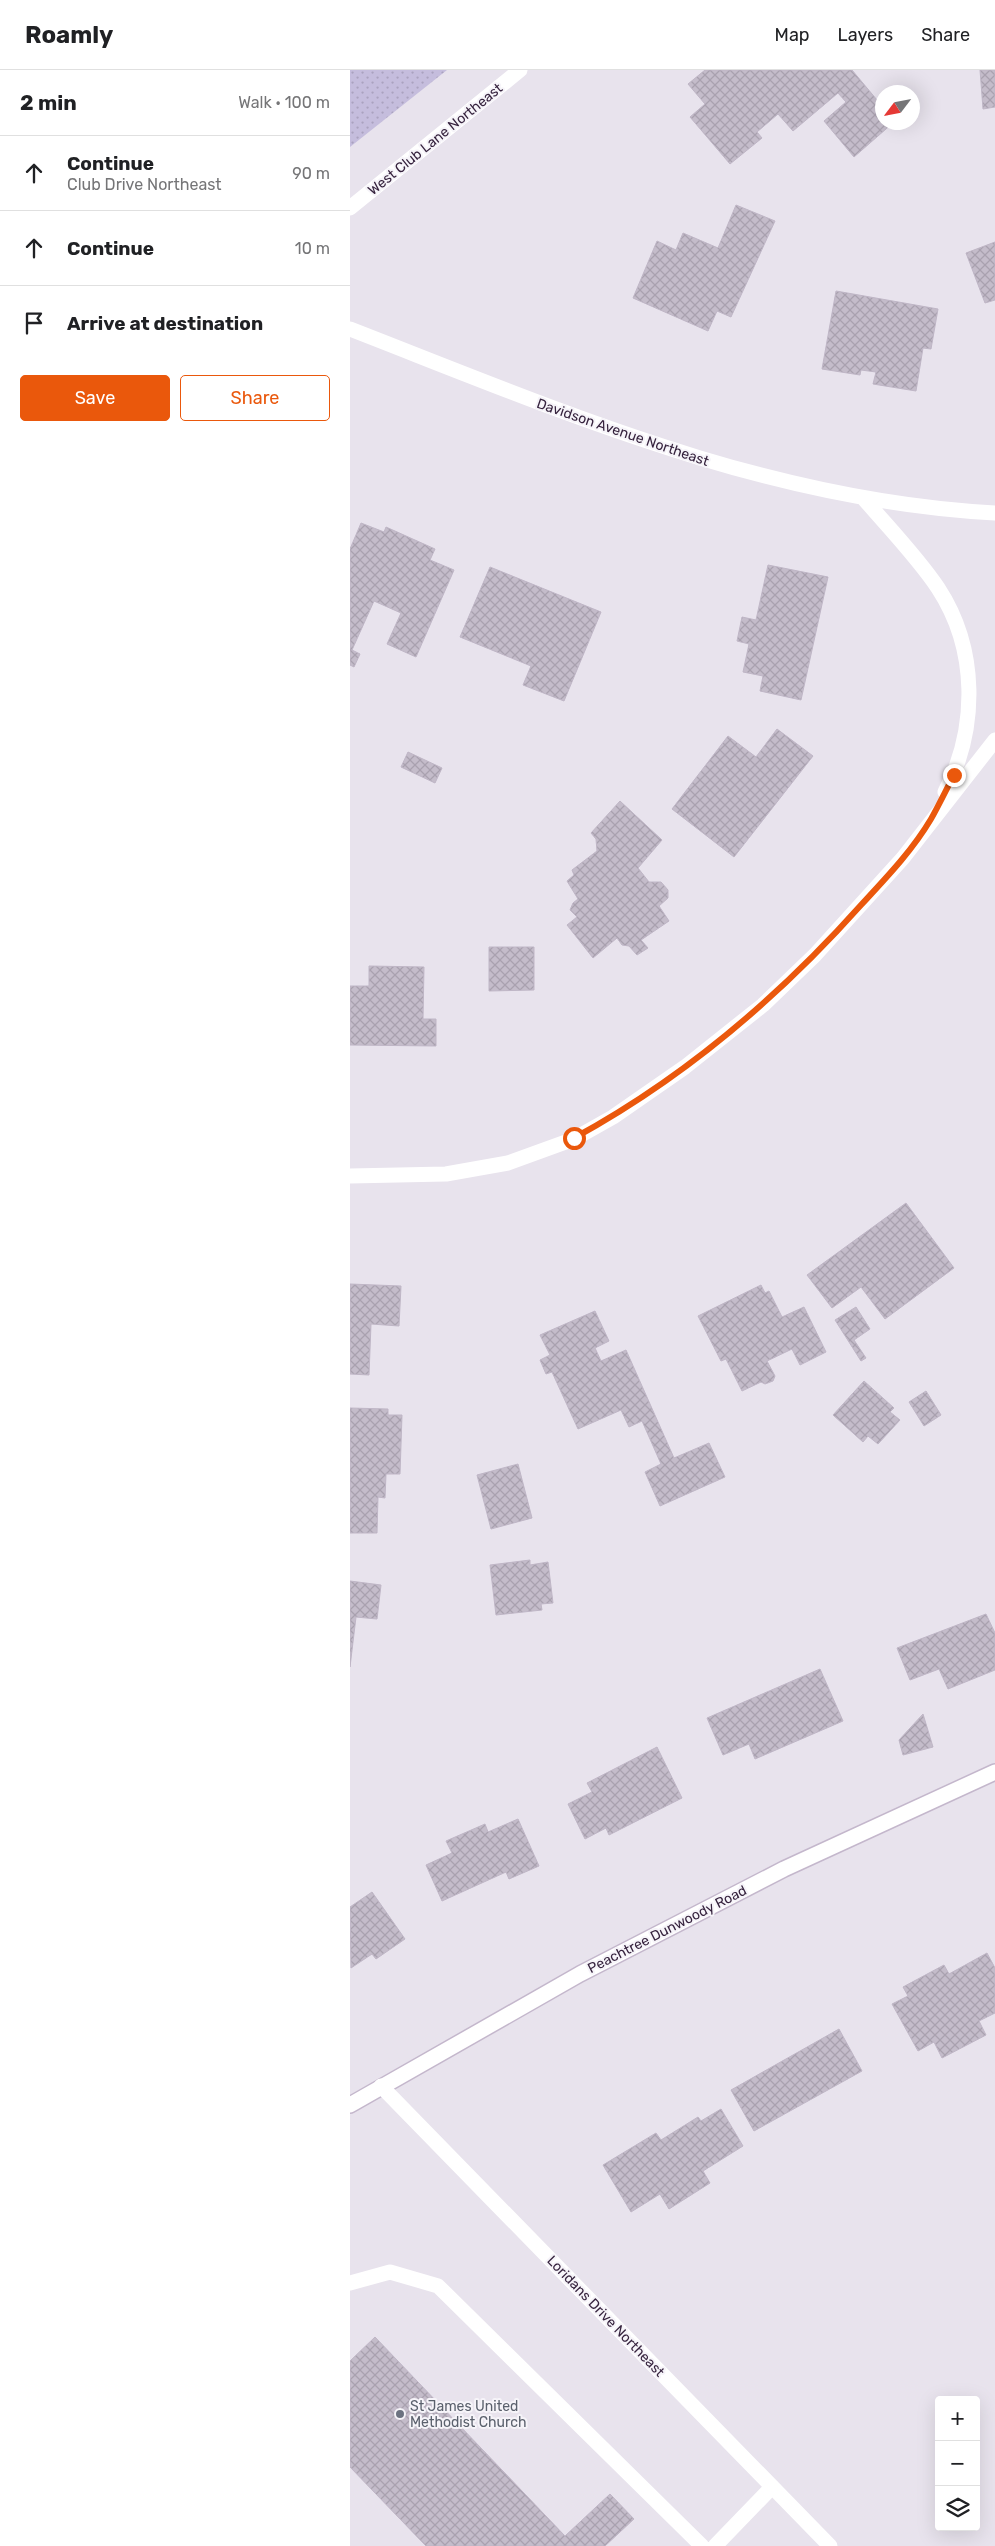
<!DOCTYPE html>
<meta charset="utf-8">
<style>
:root{--surface:#fff;--page:#f6f6f6;--text:#202124;--muted:#757577;--line:#e0e0e0;--accent:#ea580c}
body{margin:0;font-family:Rubik,sans-serif;background:var(--page);color:var(--text)}
.controls{position:absolute;right:15px;bottom:15px;display:grid;overflow:hidden;border-radius:5px;box-shadow:0 5px 20px #0002}
.controls button{width:45px;height:45px;display:grid;place-items:center;padding:0;border:0;border-bottom:1px solid var(--line);background:var(--surface);color:var(--text);font:25px sans-serif}
.compass{position:absolute;left:525px;top:15px;width:45px;height:45px;border-radius:50%;background:var(--surface);box-shadow:0 5px 20px #0002;rotate:238deg}
.stop{position:absolute;width:15px;height:15px;margin:-11px;border:4px solid #ea580c;border-radius:50%;background:#fff}
.stop.end{background:#ea580c;border-color:#fff;box-shadow:0 1px 5px #0008}
.list{margin:0;padding:0;list-style:none}
h2{display:flex;justify-content:space-between;align-items:center;height:65px;margin:0;padding:0 20px;font-size:21px}
h2 small{font-size:16px;font-weight:400;color:var(--muted)}
.list li{display:grid;grid-template-columns:32px 1fr auto;gap:15px;align-items:center;box-sizing:border-box;height:75px;padding:0 20px;border-top:1px solid var(--line)}
.list b{display:block;font-size:19px;white-space:nowrap}
.list p{margin:0;font-size:16px;white-space:nowrap;color:var(--muted)}
.list em{font-size:16px;font-style:normal;color:var(--muted)}
.actions{display:flex;gap:10px;padding:15px 20px}
.actions a{flex:1;padding:11px 0;border:1px solid var(--accent);border-radius:5px;text-align:center;font-size:18px;color:var(--accent)}
.actions .main{background:var(--accent);color:#fff}
.icon{flex:none;width:28px;height:28px;fill:none;stroke:currentColor;stroke-width:2;stroke-linecap:round;stroke-linejoin:round}
.map{position:relative;flex:none;width:645px;height:2476px;overflow:hidden}
header{display:flex;align-items:center;gap:30px;box-sizing:border-box;height:70px;padding:0 25px;background:var(--surface);border-bottom:1px solid var(--line)}
header strong{font-size:24px}
nav{display:flex;gap:28px;margin-inline-start:auto;font-size:18px}
main{display:flex}
aside{flex:1;background:var(--surface)}
.map>svg:first-child{display:block}
.grass{fill:url(#grass-dots)}
.building{fill:url(#building-cross-hatch);stroke:#bfb6c6}
.lines{fill:none;stroke-linecap:round;stroke-linejoin:round}
.secondary-casing{stroke:#c4b7cc;stroke-width:18}
.lane{stroke:#fff;stroke-width:15}
.street{stroke:#fff;stroke-width:15}
.secondary{stroke:#fff;stroke-width:15}
.route{stroke:#ea580c;stroke-width:6}
.worship-dot{fill:#6b7280;stroke:#f6f4f9;stroke-width:2}
.labels{text-anchor:middle;stroke-width:4;stroke-linejoin:round;paint-order:stroke}
.street-label{font-size:14px;fill:#36233e;stroke:#f6f4f9}
.worship-label{font-size:14px;fill:#5b616d;stroke:#f6f4f9;text-anchor:start}
</style>
<header>
<strong>Roamly</strong>
<nav><a>Map</a><a>Layers</a><a>Share</a></nav>
</header>
<main>
<aside>
<h2>2 min<small>Walk · 100 m</small></h2>
<ul class="list">
<li><svg class="icon" aria-label="ahead" viewBox="0 0 24 24"><path d="M12 20V5M6 11l6-6 6 6"/></svg><div><b>Continue</b><p>Club Drive Northeast</p></div><em>90 m</em></li>
<li><svg class="icon" aria-label="ahead" viewBox="0 0 24 24"><path d="M12 20V5M6 11l6-6 6 6"/></svg><div><b>Continue</b></div><em>10 m</em></li>
<li><svg class="icon" aria-label="arrive" viewBox="0 0 24 24"><path d="M6 21V4h12l-3 4 3 4H6"/></svg><div><b>Arrive at destination</b></div></li>
</ul>
<div class="actions"><a class="main">Save</a><a>Share</a></div>
</aside>
<div class="map">
<svg width="645" height="2476" viewBox="0 0 645 2476">
<defs>
<pattern id="grass-dots" width="8" height="8" patternUnits="userSpaceOnUse" patternTransform="scale(1.25)"><rect width="8" height="8" fill="#c5bddd"/><path d="M2 2h.1M6 6h.1" fill="none" stroke="#aaa2bf" stroke-width="1.8" stroke-linecap="round"/></pattern>
<pattern id="building-cross-hatch" width="8" height="8" patternUnits="userSpaceOnUse" patternTransform="scale(1.25)"><rect width="8" height="8" fill="#c4bcca"/><path d="M0 0l8 8M0 8l8-8" fill="none" stroke="#a9a1af"/></pattern>
</defs>
<rect width="100%" height="100%" fill="#e8e3ed"/>
<path class="grass" d="M0 0H97L0 77Z"/>
<path class="building" d="M355 0H502L532 36V52H544L504 87 474 51 496 32 488 23 443 61 428 44 407 62 412 68 380 94 340 47 355 34 338 14Z
M630 0H645V37L633 39Z
M386 135 425 151 381 247 367 241 358 261 283 228 307 171 326 180 333 163 368 178Z
M645 172V230L635 233 616 183Z
M486 221 588 239 581 279 573 278 566 321 523 314 526 302 511 300 510 305 472 299Z
M11 453 34 462 36 457 85 479 80 490 104 500 66 587 37 574 51 543 24 531 2 580 10 584 4 597 0 595V479Z
M418 495 478 507 451 630 410 621 413 606 393 602 399 574 387 571 392 547 406 550Z
M140 497 251 542 214 631 173 615 181 596 110 567Z
M427 659 463 686 384 787 322 739 378 666 406 687Z
M58 682 92 698 85 713 51 697Z
M270 731 312 770 288 798 299 812H311L318 820V828L309 836 319 851 291 870 298 878 287 885 279 876 272 875 267 868 243 888 217 855 227 847 220 840 223 833 228 829 217 811 224 805 222 800 247 781 246 769 241 763Z
M139 877H184V920L139 921Z
M19 896 74 897 73 949H86V976L0 975V916H19Z
M556 1133 604 1198 535 1249 511 1217 482 1238 457 1205Z
M0 1214 51 1216 49 1256 21 1254 19 1305 0 1304Z
M411 1215 415 1223 419 1221 432 1247 454 1237 476 1282 450 1295 442 1279 417 1291 425 1306 423 1311 415 1314 411 1312 392 1321 376 1289 371 1291 348 1246Z
M506 1237 520 1259 504 1270 516 1288 511 1291 485 1250Z
M245 1241 259 1271 245 1278 251 1291 276 1280 324 1388 359 1373 375 1407 310 1436 295 1402 311 1394 292 1351 279 1357 271 1340 228 1359 202 1302 196 1304 190 1290 200 1285 190 1265Z
M514 1311 544 1338 540 1342 550 1350 528 1374 518 1366 513 1372 483 1345Z
M576 1321 591 1345 574 1356 559 1332Z
M0 1338 38 1339V1345H52L50 1404H36L35 1428 28 1427 27 1463H0Z
M168 1394 182 1448 141 1459 127 1405Z
M180 1490V1495L198 1492 203 1533 191 1534 192 1540 146 1545 140 1495Z
M0 1511 31 1515 27 1549 6 1547 0 1597Z
M636 1544 645 1563V1600L598 1619 589 1599 560 1610 547 1578Z
M470 1599 493 1651 405 1689 399 1674 373 1685 357 1648Z
M573 1644 583 1677 553 1685 549 1670Z
M307 1677 332 1728 259 1765 256 1758 235 1769 218 1734 242 1722 237 1713Z
M168 1749 189 1796 159 1809 156 1802 92 1831 76 1795 102 1783 96 1771 135 1754 138 1762Z
M22 1822 55 1869 26 1889 22 1884 1 1898 0 1837Z
M637 1883 645 1898V1943L629 1951 636 1965 592 1988 584 1972 568 1981 542 1934 558 1926 553 1917 594 1895 599 1904Z
M489 1959 512 2001 404 2061 381 2020Z
M371 2039 393 2076 353 2101 360 2113 319 2139 310 2124 281 2142 253 2095 306 2063 311 2070 348 2047 351 2051Z
M25 2267 215 2466 260 2424 284 2449 255 2476H76L0 2397V2291Z"/>
<g class="lines">
<g class="secondary-casing">
<path id="secondary" d="M0 2035 230 1904 434 1799 645 1702"/>
</g>
<path class="lane" d="M0 2213 40 2202 88 2216 352 2476
M365 2476 422 2417"/>
<path class="street" d="M0 138 170 0
M0 259C211 341 416 431 645 443
M515 430C539 458 568 488 588 518 628 579 628 658 595 722
M0 1106 96 1104 158 1093 224 1069 263 1047 335 997 413 935 465 885 553 788 645 670
M31 2016 480 2476"/>
<use href="#secondary" class="secondary"/>
</g>
<g class="lines">
<path class="route" d="M224 1068C334 1008 428 928 511 835 536 808 562 781 581 749 589 735 596 720 604 705"/>
</g>
<circle class="worship-dot" cx="50" cy="2344" r="5"/>
<g class="labels">
<g class="street-label">
<text transform="translate(85 69) rotate(-39)" y="5">West Club Lane Northeast</text>
<text transform="translate(273 362) rotate(19)" y="5">Davidson Avenue Northeast</text>
<text transform="translate(317 1859) rotate(-27)" y="5">Peachtree Dunwoody Road</text>
<text transform="translate(256 2246) rotate(46)" y="5">Loridans Drive Northeast</text>
</g>
<g class="worship-label">
<text x="60" y="2341">St James United<tspan x="60" dy="16">Methodist Church</tspan></text>
</g>
</g>
</svg>
<div class="controls">
<button>+</button>
<button>−</button>
<button><svg class="icon" aria-label="layers" viewBox="0 0 24 24"><path d="M12 4l9 5-9 5-9-5zM3 14l9 5 9-5"/></svg></button>
</div>
<svg class="compass" viewBox="-18 -18 36 36"><path d="M0-13l5 13h-10z" fill="#e53935"/><path d="M0 13l5-13h-10z" fill="#757577"/></svg>
<div class="stop" style="left:224px;top:1068px"></div>
<div class="stop end" style="left:604px;top:705px"></div>
</div>
</main>
